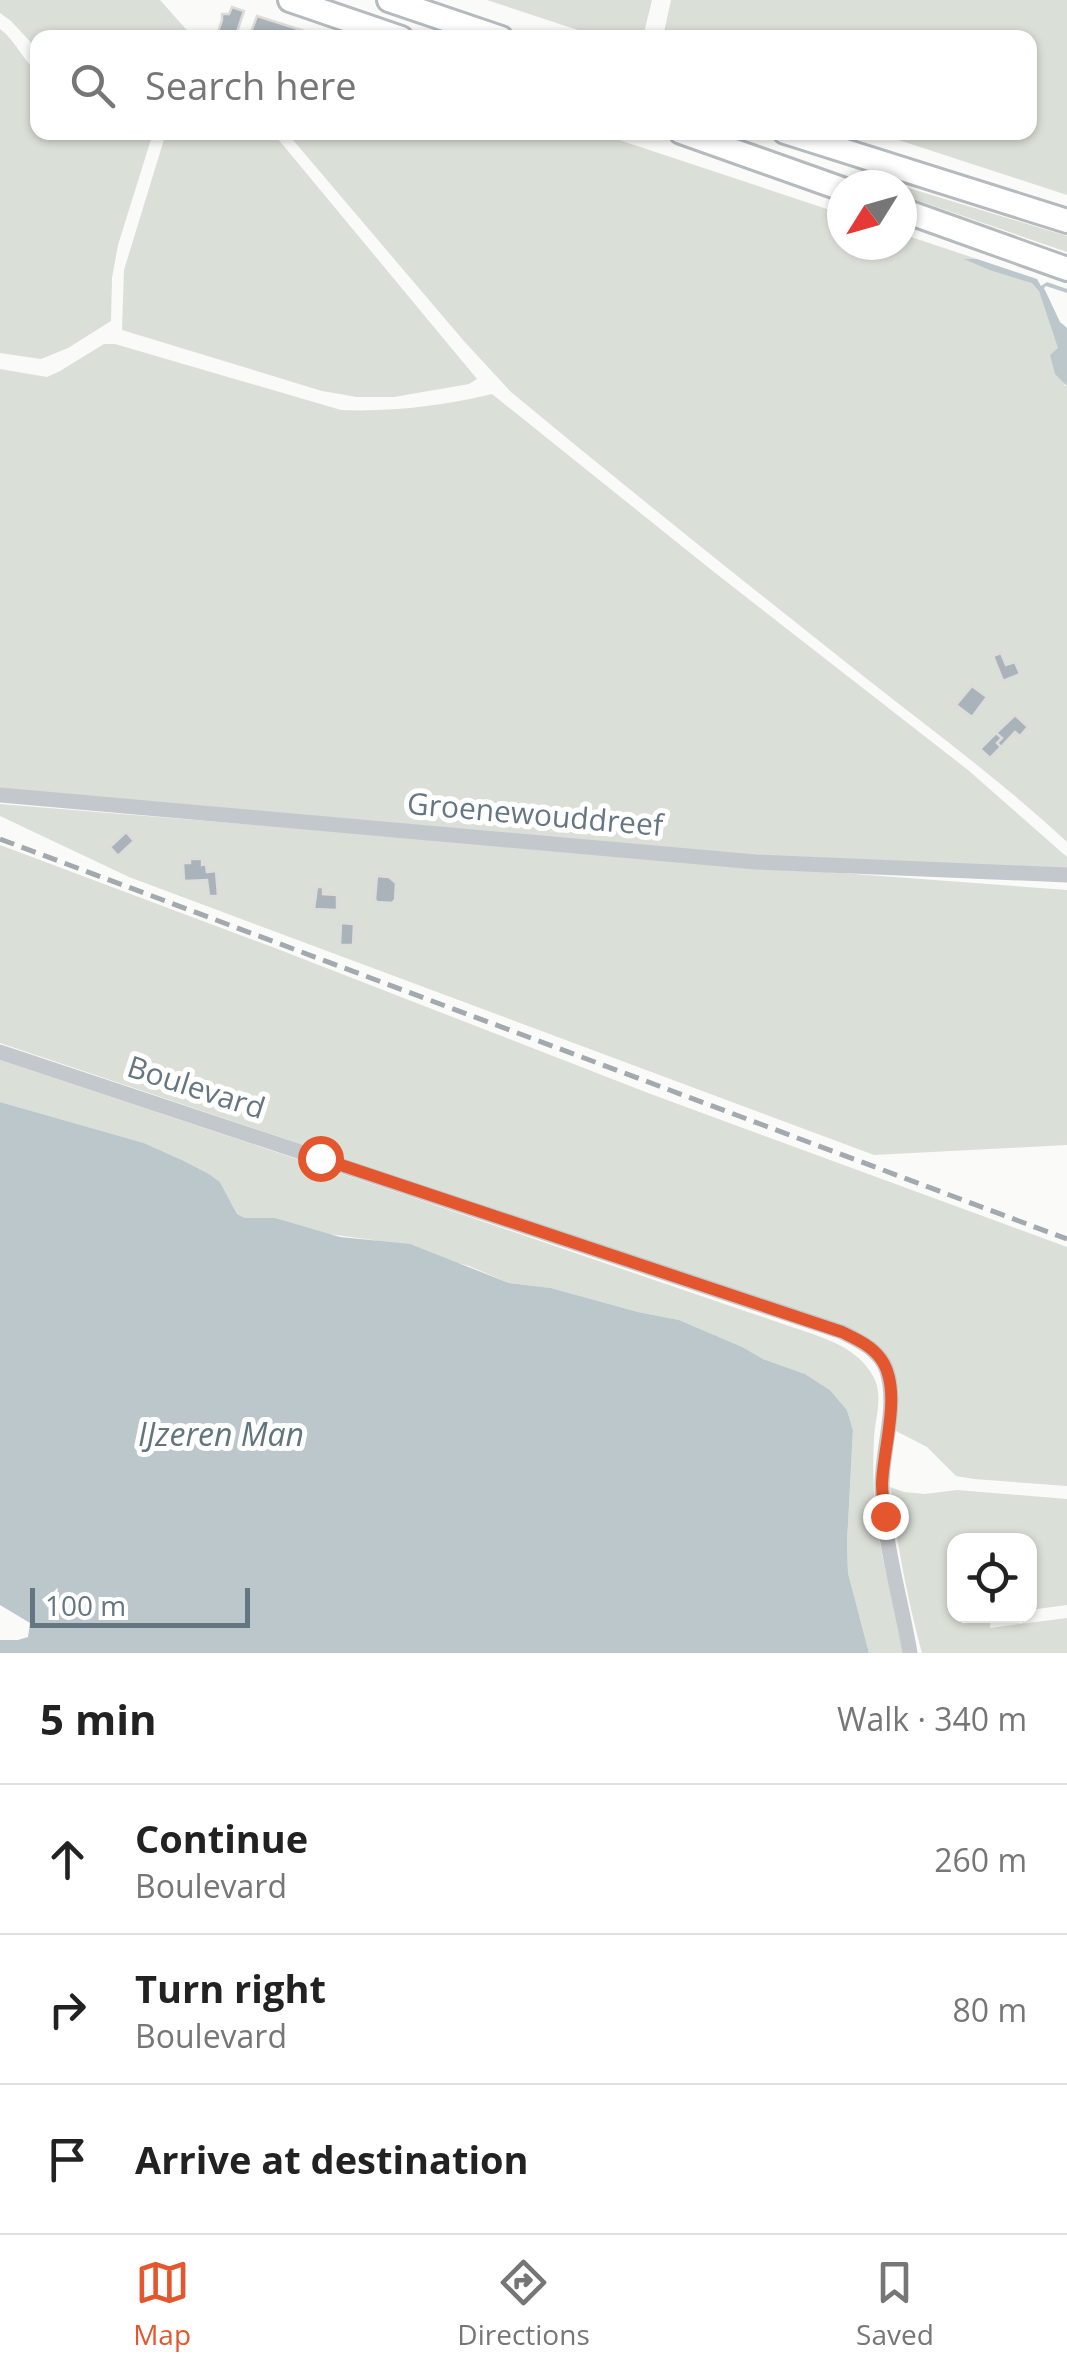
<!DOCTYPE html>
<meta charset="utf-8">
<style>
:root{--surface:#fff;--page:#f6f6f6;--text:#222;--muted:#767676;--line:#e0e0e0;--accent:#e4572e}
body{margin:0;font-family:"Open Sans",sans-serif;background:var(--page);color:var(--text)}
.controls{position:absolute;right:30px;bottom:30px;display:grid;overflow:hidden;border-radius:20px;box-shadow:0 2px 8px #0004}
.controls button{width:90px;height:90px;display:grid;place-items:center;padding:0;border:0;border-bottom:2px solid var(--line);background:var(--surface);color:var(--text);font:50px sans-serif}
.compass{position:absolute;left:827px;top:170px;width:90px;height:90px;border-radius:50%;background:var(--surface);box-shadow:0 2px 8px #0004;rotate:233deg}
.scale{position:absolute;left:30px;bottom:25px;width:220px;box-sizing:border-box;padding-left:10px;border:5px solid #657683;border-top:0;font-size:28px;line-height:35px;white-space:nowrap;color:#657683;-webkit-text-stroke:8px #fff;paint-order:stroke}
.stop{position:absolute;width:30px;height:30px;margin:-22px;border:8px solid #e4572e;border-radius:50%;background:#fff}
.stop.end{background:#e4572e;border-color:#fff;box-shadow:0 2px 10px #0008}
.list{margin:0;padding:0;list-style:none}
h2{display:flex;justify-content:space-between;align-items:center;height:130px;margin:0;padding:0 40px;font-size:42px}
h2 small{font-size:32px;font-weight:400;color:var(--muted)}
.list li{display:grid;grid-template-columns:65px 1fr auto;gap:30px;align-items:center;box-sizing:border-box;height:150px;padding:0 40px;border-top:2px solid var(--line)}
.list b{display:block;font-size:38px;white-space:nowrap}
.list p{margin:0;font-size:32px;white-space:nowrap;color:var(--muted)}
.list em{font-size:32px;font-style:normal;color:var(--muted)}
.icon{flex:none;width:55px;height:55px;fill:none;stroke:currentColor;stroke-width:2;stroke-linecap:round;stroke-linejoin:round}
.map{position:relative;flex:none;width:1067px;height:1653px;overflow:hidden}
.search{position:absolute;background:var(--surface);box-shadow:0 2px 8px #0004;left:30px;right:30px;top:30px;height:110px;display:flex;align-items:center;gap:25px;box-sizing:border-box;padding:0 35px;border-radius:20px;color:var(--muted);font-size:38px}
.sheet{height:580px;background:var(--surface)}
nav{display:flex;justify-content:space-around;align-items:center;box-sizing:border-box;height:140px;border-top:2px solid var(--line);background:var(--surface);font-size:28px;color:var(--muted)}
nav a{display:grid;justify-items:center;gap:5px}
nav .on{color:var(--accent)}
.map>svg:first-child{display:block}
.green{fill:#dadfd7}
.water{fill:#bbc7cb}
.building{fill:#aab3b9;stroke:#dcdcda;stroke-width:2.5}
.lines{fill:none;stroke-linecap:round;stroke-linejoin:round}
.primary-casing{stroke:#b5babe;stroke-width:28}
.street{stroke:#c3c8cc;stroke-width:15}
.primary{stroke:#fff;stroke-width:22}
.rail{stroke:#a2aab0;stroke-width:5;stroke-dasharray:15 8;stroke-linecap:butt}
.route{stroke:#e4572e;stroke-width:12}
.labels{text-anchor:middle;stroke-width:10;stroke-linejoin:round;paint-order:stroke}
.street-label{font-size:30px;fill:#657683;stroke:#fff}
.water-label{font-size:32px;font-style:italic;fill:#60757c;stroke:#fff}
</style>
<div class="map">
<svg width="1067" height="1653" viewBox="0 0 1067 1653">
<rect width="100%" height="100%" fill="#fafaf8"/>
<path class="green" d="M0 0H160L193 37 38 38 37 49 11 21 0 13Z
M487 0H652L643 37H599Z
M671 0H1067V195L877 133 1030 132V38L663 37Z
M0 29C15 40 23 60 37 72L38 132 153 133 118 245 112 278 111 321 68 348 41 359 0 353Z
M166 133H273L477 379 469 384 394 397H357L322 391 122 330 124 270Z
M287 133H598L842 214V245H902V234L977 259 967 260 989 270 1032 282 1039 290 1059 348 1065 386H1067V842C1004 783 934 732 867 679 747 584 628 489 511 392L463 340Z
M902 186 1067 236V252L902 195Z
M104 344H115L341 410C393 412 442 406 492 394L714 572 968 770 1067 857V877L850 864 34 793 0 788V369L47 377 60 371Z
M0 804 841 873 1067 890V1145L874 1155 129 877 0 816Z
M0 845 275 948 648 1093 1067 1247V1486L974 1479 956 1476 927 1447 896 1431C896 1407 900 1382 889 1360 878 1335 796 1311 769 1301L0 1043Z
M0 1060 411 1197 789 1326C820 1337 856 1345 873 1376 884 1395 875 1418 874 1438 873 1456 873 1475 874 1492 876 1546 894 1601 906 1653H869L848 1573 847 1543 853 1430 847 1410 830 1390 805 1374 763 1359 741 1347 679 1320 638 1312 551 1288 509 1283 469 1266 373 1240 321 1233 275 1218H245L237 1214 220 1182 209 1174 182 1160 144 1143 0 1102Z
M890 1487 904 1492 925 1494 957 1490 1067 1499V1605L1030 1610V1540H954V1616H991L990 1628 1067 1618V1653H922C907 1598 897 1544 890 1487Z"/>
<path class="water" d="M964 259H977L1037 279 1041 286 1047 282 1067 289V293L1046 286 1044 288 1060 322 1067 328V386L1055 374 1050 355 1058 348 1039 291 1032 283 989 270Z
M0 1102 144 1143 182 1160 209 1174 220 1182 237 1214 245 1218H275L340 1237 410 1244 509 1283 551 1288 638 1312 679 1320 742 1347 763 1359 805 1374 830 1390 847 1410 853 1430 847 1543 848 1573 869 1653H0V1640H18L28 1637 30 1623 0 1605Z"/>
<path class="building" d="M232 7 244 11 235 38H216L222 20V14H229Z
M257 16 298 29 320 36 267 38 251 32Z
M1001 653 1006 665 1015 662 1020 674 1003 681 993 656Z
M972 686 987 697 972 717 956 705Z
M1015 715 1028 727 1020 736 1015 732 1001 747 997 743 1002 738 996 733Z
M996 733 1002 738 997 743 1001 747 990 758 980 749Z
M126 832 134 841 118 856 110 847Z
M190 859H202V865L206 864 207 872 216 871 218 896H209L207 880 184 881 183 863H190Z
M377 876 389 877 396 883 395 900 392 903 377 902 375 900Z
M317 887H323V894L337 895V910L314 909Z
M341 923 354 924 353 945H340Z"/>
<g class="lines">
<g class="primary-casing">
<path id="primary" d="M290 0 401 38
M389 0 501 38
M681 132 842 189
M785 132 1067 221
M902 210 1067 269"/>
</g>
<path class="street" d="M0 795 756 862 1067 875
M0 1052 842 1332C860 1341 880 1350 887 1371 898 1408 882 1448 882 1486 883 1540 901 1599 910 1653"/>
<use href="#primary" class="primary"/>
<path class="rail" d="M0 839 1067 1239"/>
</g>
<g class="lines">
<path class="route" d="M320 1158 842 1332C856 1339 871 1345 881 1359 903 1390 883 1448 882 1484 882 1494 884 1505 885 1516"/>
</g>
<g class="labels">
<g class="street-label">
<text transform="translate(535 815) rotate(5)" y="10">Groenewouddreef</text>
<text transform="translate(196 1088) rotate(18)" y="10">Boulevard</text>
</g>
<g class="water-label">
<text x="221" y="1446">IJzeren Man</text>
</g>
</g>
</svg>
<div class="controls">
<button><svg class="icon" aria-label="locate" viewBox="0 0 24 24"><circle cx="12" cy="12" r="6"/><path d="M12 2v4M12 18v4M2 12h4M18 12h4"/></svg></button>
</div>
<svg class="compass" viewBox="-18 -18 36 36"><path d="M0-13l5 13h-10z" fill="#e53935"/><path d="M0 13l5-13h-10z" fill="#767676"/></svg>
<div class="scale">100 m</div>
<div class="stop" style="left:320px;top:1158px"></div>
<div class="stop end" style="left:885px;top:1516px"></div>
<div class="search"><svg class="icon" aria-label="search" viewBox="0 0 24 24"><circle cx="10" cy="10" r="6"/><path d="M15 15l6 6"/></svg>Search here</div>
</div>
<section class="sheet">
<h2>5 min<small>Walk · 340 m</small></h2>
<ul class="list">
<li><svg class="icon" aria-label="ahead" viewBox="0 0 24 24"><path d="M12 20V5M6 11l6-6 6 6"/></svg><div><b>Continue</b><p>Boulevard</p></div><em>260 m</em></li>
<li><svg class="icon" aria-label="right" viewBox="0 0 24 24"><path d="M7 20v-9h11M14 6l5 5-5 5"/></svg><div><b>Turn right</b><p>Boulevard</p></div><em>80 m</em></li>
<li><svg class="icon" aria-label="arrive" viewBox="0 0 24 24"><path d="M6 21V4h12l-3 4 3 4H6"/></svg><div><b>Arrive at destination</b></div></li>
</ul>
</section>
<nav>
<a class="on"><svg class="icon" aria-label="map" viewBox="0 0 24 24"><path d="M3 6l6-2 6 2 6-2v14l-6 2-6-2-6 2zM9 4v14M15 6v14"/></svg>Map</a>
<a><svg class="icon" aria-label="directions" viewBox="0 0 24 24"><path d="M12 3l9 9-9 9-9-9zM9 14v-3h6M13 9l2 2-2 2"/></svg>Directions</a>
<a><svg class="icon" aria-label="saved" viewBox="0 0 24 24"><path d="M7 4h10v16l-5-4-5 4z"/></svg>Saved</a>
</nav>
